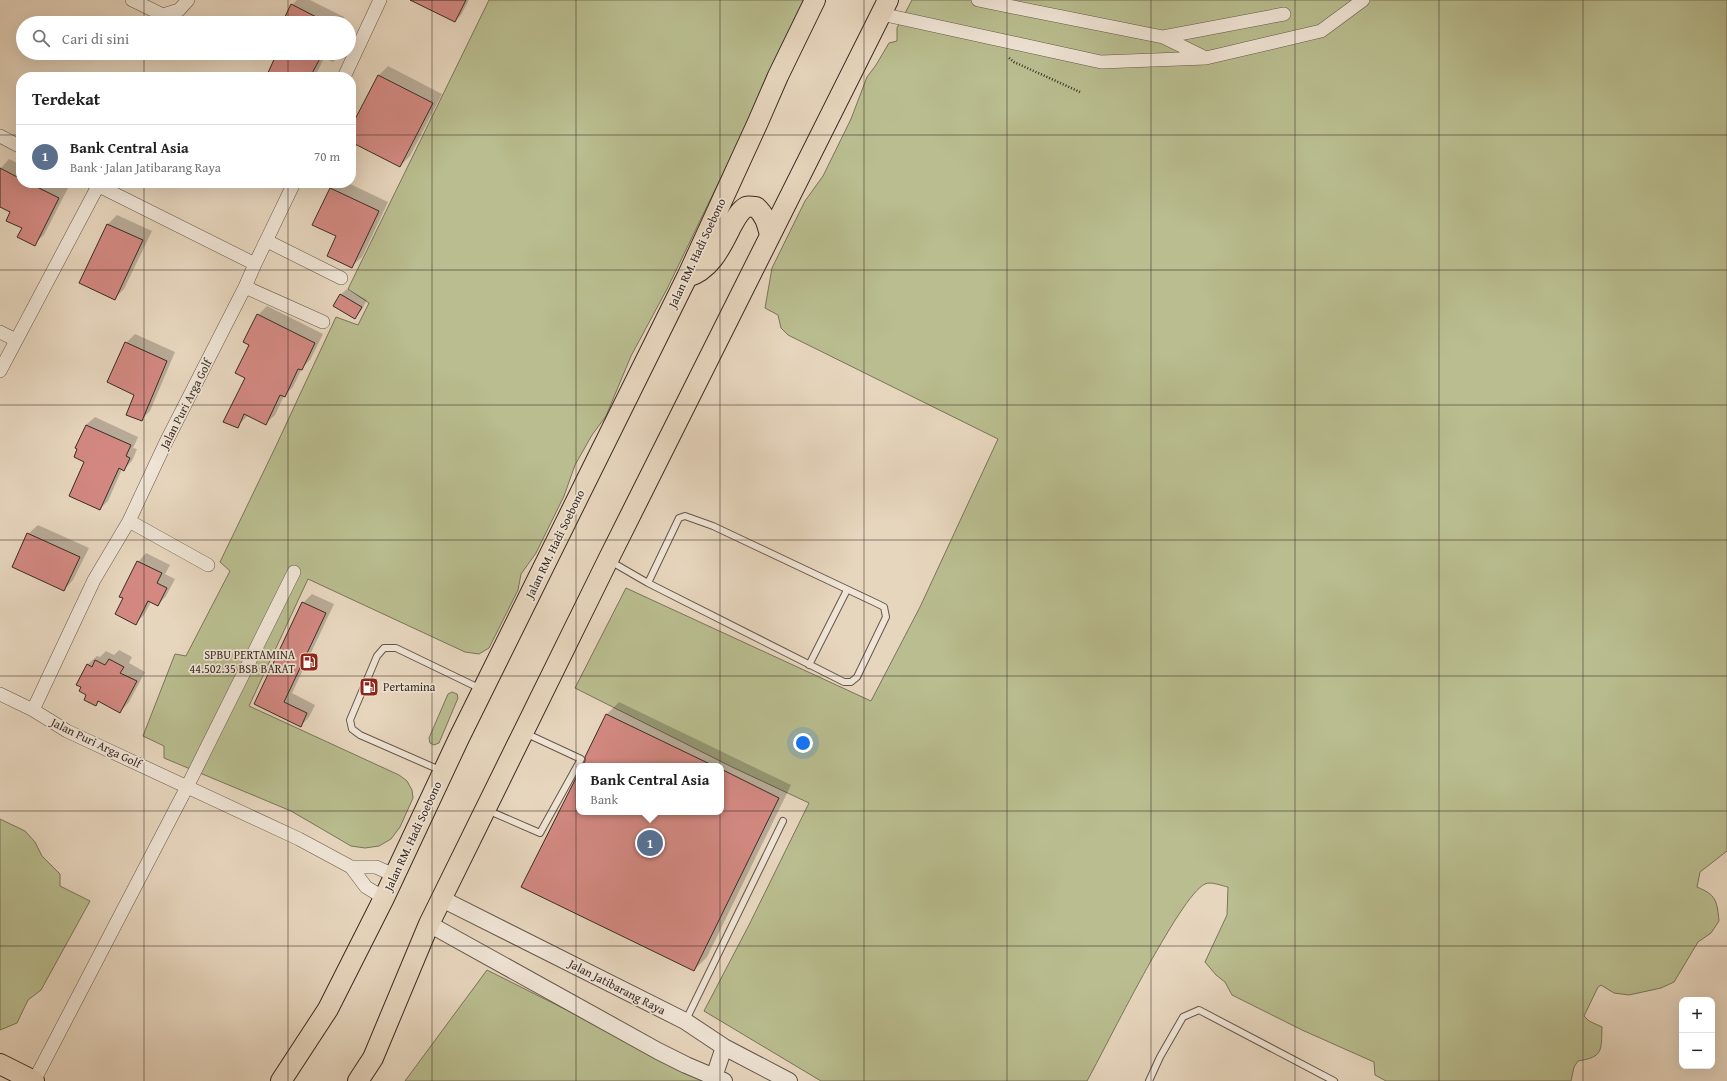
<!DOCTYPE html>
<html lang="id">
<meta charset="utf-8">
<style>
:root{--surface:#fff;--page:#f2f2f2;--text:#222;--muted:#767676;--line:#e0e0e0;--accent:#8f2418}
body{margin:0;font-family:"Gentium Book Plus",serif;background:var(--page);color:var(--text)}
.controls{position:absolute;right:12px;bottom:12px;display:grid;overflow:hidden;border-radius:8px;box-shadow:0 4px 16px #0002}
.controls button{width:36px;height:36px;display:grid;place-items:center;padding:0;border:0;border-bottom:1px solid var(--line);background:var(--surface);color:var(--text);font:20px sans-serif}
.you{position:absolute;left:803px;top:743px;width:14px;height:14px;margin:-10px;border:3px solid #fff;border-radius:50%;background:#1a73e8;box-shadow:0 0 0 6px #1a73e833}
.badge{display:grid;place-items:center;width:26px;height:26px;border-radius:50%;background:var(--accent);color:#fff;font-size:13px;font-weight:700}
.pin{position:absolute;translate:-50% -50%;border:2px solid #fff;box-shadow:0 1px 4px #0006}
.popup{position:absolute;left:576px;top:763px;width:148px;height:52px;box-sizing:border-box;display:grid;place-content:center;border-radius:8px;background:var(--surface);filter:drop-shadow(0 1px 3px #0005);font-size:13px;white-space:nowrap;color:var(--muted)}
.popup b{font-size:15px;color:var(--text)}
.popup::after{content:'';position:absolute;left:50%;top:100%;margin-left:-8px;border:8px solid transparent;border-top-color:var(--surface)}
.list{margin:0;padding:0;list-style:none}
h2{display:flex;justify-content:space-between;align-items:center;height:52px;margin:0;padding:0 16px;font-size:17px}
h2 small{font-size:13px;font-weight:400;color:var(--muted)}
.list li{display:grid;grid-template-columns:26px 1fr auto;gap:12px;align-items:center;box-sizing:border-box;height:64px;padding:0 16px;border-top:1px solid var(--line)}
.list b{display:block;font-size:15px;white-space:nowrap}
.list p{margin:0;font-size:13px;white-space:nowrap;color:var(--muted)}
.list em{font-size:13px;font-style:normal;color:var(--muted)}
.icon{flex:none;width:22px;height:22px;fill:none;stroke:currentColor;stroke-width:2;stroke-linecap:round;stroke-linejoin:round}
.map{position:relative;flex:none;width:1727px;height:1081px;overflow:hidden}
.search{position:absolute;background:var(--surface);box-shadow:0 4px 16px #0002;left:16px;top:16px;width:340px;height:44px;display:flex;align-items:center;gap:10px;box-sizing:border-box;padding:0 14px;border-radius:22px;color:var(--muted);font-size:15px}
.panel{position:absolute;background:var(--surface);box-shadow:0 4px 16px #0002;left:16px;top:72px;width:340px;height:116px;border-radius:16px}
.map>svg:first-child{display:block}
.green{fill:#b9bd8f;stroke:#7a745a}
.shadow{fill:#0003}
.building{fill:#d38982;stroke:#3a2b24}
.lines{fill:none;stroke-linecap:round;stroke-linejoin:round}
.service-casing{stroke:#65564a;stroke-width:8}
.minor-casing{stroke:#65564a;stroke-width:14}
.tertiary-casing{stroke:#65564a;stroke-width:18}
.primary-casing{stroke:#3a2b24;stroke-width:22}
.path{stroke:#3a2b24;stroke-width:2.5;stroke-dasharray:1 2;stroke-linecap:butt}
.service{stroke:#efe4d5;stroke-width:6}
.minor{stroke:#efe4d5;stroke-width:13}
.tertiary{stroke:#efe4d5;stroke-width:16}
.primary{stroke:#e7d6be;stroke-width:20}
.grid{fill:none;stroke:#3a2b24;stroke-width:1;stroke-opacity:0.55}
.labels{text-anchor:middle;stroke-width:3.5;stroke-linejoin:round;paint-order:stroke}
.street-label{font-size:12px;fill:#3a2b24;stroke:#efe4d5}
.poi-label{font-size:12px;fill:#3a2b24;stroke:#efe4d5;text-anchor:end}
</style>
<div class="map">
<svg width="1727" height="1081" viewBox="0 0 1727 1081">
<rect width="100%" height="100%" fill="#e7d6be"/>
<filter id="stains"><feTurbulence type="fractalNoise" baseFrequency=".005" numOctaves="4"/><feColorMatrix values="0 0 0 0 .2 0 0 0 0 .09 0 0 0 0 .02 0 0 0 .5 -.17"/></filter>
<radialGradient id="worn" r=".72"><stop offset=".6" stop-color="#630" stop-opacity="0"/><stop offset="1" stop-color="#630" stop-opacity=".3"/></radialGradient>
<path class="green" d="M489 0H807L667 289 631 356 606 416 592 435 575 465 564 496 536 553 521 574 518 590 489 648 479 654 465 652 308 579 249 706 399 775 407 781 412 790 413 798 400 827 391 839 379 846 365 848 351 846 291 811 164 758V746L143 736 175 654 186 656 230 571 220 562 275 448 336 317 358 325 369 303 348 289Z
M912 0H1727V851L1700 872 1697 887C1716 895 1717 900 1719 921L1711 933 1698 942 1674 982 1661 988 1629 995 1614 993 1601 985 1598 987 1584 1016 1589 1021 1602 1027C1601 1050 1604 1057 1578 1061L1574 1067 1571 1081H1386L1375 1075 1374 1062 1302 1030 1232 995 1225 982 1216 975 1205 962 1227 915 1228 887C1222 886 1211 881 1205 884 1180 895 1105 1049 1087 1081H821L704 1011 749 925 809 803 732 767 575 688 626 588 871 701 920 607 998 439 788 335 781 328 778 315 765 308 772 268 805 201 823 176 851 119 867 77 876 65 889 43 897 41V28Z
M452 692 457 694 458 698 439 743 434 745 430 743 429 738 448 694Z
M0 819 25 831 35 842 42 856 60 874V886L90 901 41 990 28 1000 17 1023 0 1030Z
M487 970 708 1081H405Z"/>
<path class="shadow" d="M297 0H310L344 17 341 23H283L292 5Z
M421 0H469L461 15 455 21Z
M278 53H342L333 62 324 58 315 77H267Z
M388 66 442 94 410 156 400 166 351 141V129L378 76Z
M9 159 21 165V183H58L68 188 44 235 34 244 11 211 0 206V169Z
M336 183H348L388 202 362 257 352 266 338 236 331 188Z
M117 215 152 231 124 289 114 299 80 283 108 224Z
M347 289 367 300 361 311 355 318 340 295Z
M267 306 323 334 310 360 302 368 293 387 284 396 275 415 266 423 248 415 237 427 250 344 258 315Z
M135 334 175 352 150 411 141 420 126 343Z
M95 417 138 437 133 448 137 449 132 461 124 469H122L108 501 100 509 86 461V425Z
M38 525 89 548 73 580 64 590 28 534Z
M146 553 170 565 165 574 175 579 166 596 158 605 151 602 144 615 136 623 124 598 138 562Z
M312 594 334 604 292 693 315 705 309 717 301 726 255 704 303 603Z
M119 650 132 657 129 663 145 672 129 702 120 712 99 701 96 704 88 695 87 665 97 656 100 657 106 651 114 655Z
M619 702 791 785 707 957 694 970 522 887 579 774V812H721V766H583L607 714Z"/>
<path class="building" d="M410 0H466L455 22Z
M291 4 328 23H282Z
M277 53H323L310 77H266Z
M378 75 433 103 400 167 351 142V127Z
M0 168 21 179V183H29L59 198 35 246 17 237 22 228 6 221 10 212 0 207Z
M330 188 379 211 352 268 327 256 336 236 312 225Z
M107 224 143 240 115 300 79 283Z
M340 294 362 307 355 319 333 306Z
M257 314 315 343 302 370 298 369 285 397 280 395 266 425 244 414 238 428 223 422 245 378 235 373 249 345 243 342Z
M125 342 167 361 142 421 126 415 134 395 107 382Z
M86 425 131 445 126 456 130 458 124 471 119 468 100 510 69 496 84 462 74 457 77 449 75 448Z
M27 533 80 557 64 591 12 567Z
M137 561 162 573 157 583 167 588 158 606 148 601 136 625 115 614 123 598 119 597Z
M302 602 326 613 284 702 307 713 301 727 254 704Z
M109 659 124 667 120 673 137 681 120 713 98 701 96 706 84 700 86 695 79 691 81 687 76 685 87 664 92 667 95 660 105 665Z
M606 714 714 766H582L585 761V757Z
M721 769 779 798 694 971 521 887 579 772V812H721Z"/>
<g class="lines">
<g class="service-casing">
<path id="service" d="M610 561 648 583 844 682H851L857 677 886 617 884 607 876 603 713 526 685 516 679 518 648 583
M809 665 847 590
M442 771 360 735 352 729 350 720 377 656 384 648H396L481 689
M487 810 540 833 581 759 525 733
M686 1020 783 821
M1149 1081 1160 1057 1183 1017 1199 1010 1334 1081"/>
</g>
<g class="minor-casing">
<path id="minor" d="M132 0 163 15 179 10 188 0
M978 0 1163 37 1284 14
M881 14 1101 62 1206 58 1321 31 1363 0
M1163 37 1204 57
M344 77 380 0
M0 136 21 147
M93 183 255 264
M267 241 341 278
M245 287 323 322
M0 332 16 340
M0 371 98 186
M129 521 94 580 33 710 67 731 299 839 351 867 366 887 384 898
M208 565 129 521 166 442 245 287 255 264 294 183
M0 694 33 710
M351 867H376L394 875
M34 1081 187 787 294 572"/>
</g>
<g class="tertiary-casing">
<path id="tertiary" d="M442 899 685 1021 724 1047 789 1081
M429 924 658 1051 686 1065 724 1081
M714 1077 724 1047"/>
</g>
<g class="primary-casing">
<path id="primary" d="M687 277C710 271 721 247 731 227 735 220 739 211 746 207 749 206 752 207 756 207 765 215 767 223 770 235
M0 1064 34 1081
M281 1081 328 1009 384 898 459 738 687 277 758 122 778 76 815 0
M358 1081 373 1058 429 924 608 560 888 0"/>
</g>
<path class="path" d="M1009 58 1014 62 1080 92"/>
<use href="#service" class="service"/>
<use href="#minor" class="minor"/>
<use href="#tertiary" class="tertiary"/>
<use href="#primary" class="primary"/>
</g>
<path class="grid" d="M144 0V23M288 0V23M432 0V1081M576 0V1081M720 0V1081M864 0V1081M1007 0V1081M1151 0V1081M1295 0V1081M1439 0V1081M1583 0V1081M144 53V77M288 53V77M0 135H21M351 135H1727M144 183V1081M288 183V1081M0 270H1727M0 405H1727M0 540H1727M0 676H1727M0 811H1727M0 946H1727"/>
<defs>
<g id="fuel-square" transform="scale(1)"><rect x="-9" y="-9" width="18" height="18" rx="4" fill="#8f2418" stroke="#efe4d5"/><path d="M-5.5-6h7V0h2V4h1.3V-2.5L3-4.5l.8-.8L6-3V5H2.5V1h-1V6h-7ZM-4.2-4.7v3.2H.2V-4.7Z" fill="#fff"/></g>
</defs>
<g fill-rule="evenodd">
<use href="#fuel-square" x="309" y="662"/>
<use href="#fuel-square" x="369" y="687"/>
</g>
<g class="labels">
<g class="street-label">
<text transform="translate(697 253) rotate(-65)" y="4">Jalan RM. Hadi Soebono</text>
<text transform="translate(186 404) rotate(-63)" y="4">Jalan Puri Arga Golf</text>
<text transform="translate(555 544) rotate(-64)" y="4">Jalan RM. Hadi Soebono</text>
<text transform="translate(96 743) rotate(26)" y="4">Jalan Puri Arga Golf</text>
<text transform="translate(413 836) rotate(-65)" y="4">Jalan RM. Hadi Soebono</text>
<text transform="translate(617 987) rotate(27)" y="4">Jalan Jatibarang Raya</text>
</g>
<g class="poi-label">
<text x="295" y="659">SPBU PERTAMINA<tspan x="295" dy="14">44.502.35 BSB BARAT</tspan></text>
<text x="383" y="691" text-anchor="start">Pertamina</text>
</g>
</g>
<rect width="100%" height="100%" filter="url(#stains)"/>
<rect width="100%" height="100%" fill="url(#worn)"/>
</svg>
<div class="controls">
<button>+</button>
<button>−</button>
</div>
<div class="you"></div>
<div class="pin badge" style="left:650px;top:843px;background:#5c6f8a">1</div>
<div class="popup"><b>Bank Central Asia</b>Bank</div>
<div class="search"><svg class="icon" aria-label="search" viewBox="0 0 24 24"><circle cx="10" cy="10" r="6"/><path d="M15 15l6 6"/></svg>Cari di sini</div>
<section class="panel">
<h2>Terdekat<small></small></h2>
<ul class="list">
<li><span class="badge" style="background:#5c6f8a">1</span><div><b>Bank Central Asia</b><p>Bank · Jalan Jatibarang Raya</p></div><em>70 m</em></li>
</ul>
</section>
</div>
